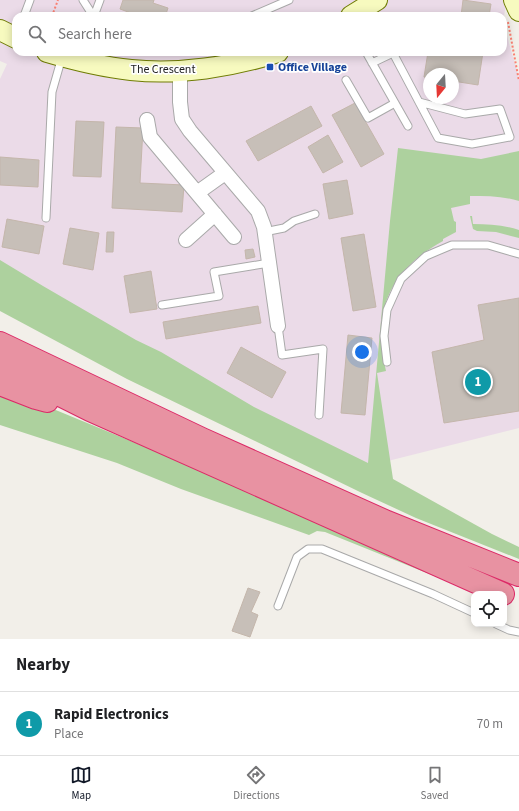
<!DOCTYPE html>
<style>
:root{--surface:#fff;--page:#f6f6f6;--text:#202124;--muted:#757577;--line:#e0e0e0;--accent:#111827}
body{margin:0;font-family:"Source Sans 3",sans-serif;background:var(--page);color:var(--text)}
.controls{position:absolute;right:12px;bottom:12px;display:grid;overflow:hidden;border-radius:8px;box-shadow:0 2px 10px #0003}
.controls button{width:36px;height:36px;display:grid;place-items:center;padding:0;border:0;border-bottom:1px solid var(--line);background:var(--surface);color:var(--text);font:20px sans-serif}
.compass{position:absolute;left:423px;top:68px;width:36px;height:36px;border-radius:50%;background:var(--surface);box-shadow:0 2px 10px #0003;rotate:198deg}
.you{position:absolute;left:362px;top:352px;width:14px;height:14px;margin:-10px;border:3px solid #fff;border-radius:50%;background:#1a73e8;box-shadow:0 0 0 6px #1a73e833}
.badge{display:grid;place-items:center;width:26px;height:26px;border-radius:50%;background:var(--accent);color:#fff;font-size:13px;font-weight:700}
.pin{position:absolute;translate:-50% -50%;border:2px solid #fff;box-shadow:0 1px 4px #0006}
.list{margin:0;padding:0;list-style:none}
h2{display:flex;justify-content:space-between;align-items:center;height:52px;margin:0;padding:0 16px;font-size:17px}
h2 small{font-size:13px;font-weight:400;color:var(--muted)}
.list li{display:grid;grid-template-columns:26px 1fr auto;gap:12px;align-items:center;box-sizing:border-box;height:64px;padding:0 16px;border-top:1px solid var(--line)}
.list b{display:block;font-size:15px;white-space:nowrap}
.list p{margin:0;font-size:13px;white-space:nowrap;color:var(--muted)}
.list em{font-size:13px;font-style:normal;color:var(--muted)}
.icon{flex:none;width:22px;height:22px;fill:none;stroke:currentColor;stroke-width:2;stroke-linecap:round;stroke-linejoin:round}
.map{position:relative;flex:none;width:519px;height:639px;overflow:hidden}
.search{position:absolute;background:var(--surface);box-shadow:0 2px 10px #0003;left:12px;right:12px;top:12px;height:44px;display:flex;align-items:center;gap:10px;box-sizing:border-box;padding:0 14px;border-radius:12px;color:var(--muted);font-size:15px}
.sheet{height:116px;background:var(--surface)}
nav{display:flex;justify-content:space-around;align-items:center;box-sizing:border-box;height:56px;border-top:1px solid var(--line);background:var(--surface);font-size:11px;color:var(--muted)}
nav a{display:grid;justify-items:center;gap:2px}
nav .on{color:var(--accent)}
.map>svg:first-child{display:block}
.industrial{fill:#ebdbe8;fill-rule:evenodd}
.forest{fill:#add19e}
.building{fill:#c7bfb8;stroke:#c4b6ab}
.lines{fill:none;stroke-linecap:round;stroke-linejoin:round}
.lane-casing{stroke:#a9a9a9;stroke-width:9}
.street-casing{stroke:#a9a9a9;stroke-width:16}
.secondary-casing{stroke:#707d05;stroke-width:22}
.highway-casing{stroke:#dc2a67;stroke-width:24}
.path{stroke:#fa8072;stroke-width:2;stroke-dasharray:2 2;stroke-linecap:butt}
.lane{stroke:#fff;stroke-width:7}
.street{stroke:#fff;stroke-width:14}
.secondary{stroke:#f7fabf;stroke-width:20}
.highway{stroke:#e892a2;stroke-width:22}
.transit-dot{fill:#1a4fb4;stroke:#fff;stroke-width:1.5}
.labels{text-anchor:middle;stroke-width:3.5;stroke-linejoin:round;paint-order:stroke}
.transit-label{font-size:12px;font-weight:bold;fill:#164399;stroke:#fff;text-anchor:start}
.street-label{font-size:12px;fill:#222;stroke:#fff}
</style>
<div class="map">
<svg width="519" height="639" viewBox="0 0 519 639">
<rect width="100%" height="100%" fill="#f2efe9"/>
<path class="industrial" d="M0 0H507L503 21V16H16V52H503V22L519 78V428L368 466 288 429 0 269V79L7 64 0 61ZM429 74H453V98H429Z"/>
<path class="forest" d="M398 148 481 159 519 151V201C503 196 487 196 470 196V204L451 208 454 221 456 222V232L443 239V241C408 260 383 287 381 329 380 343 383 357 386 371L377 373 393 479 492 534 519 547V559L416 518 362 493 127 379 0 311V260L43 286 136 340 161 352 254 407 368 463 390 221Z
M470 216H472L473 224C489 224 504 225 519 230V238L496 232 477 231 473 229Z
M0 387 230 482 398 560 485 594H479L325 532 317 531 309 535 181 489 117 463 0 425Z"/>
<path class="building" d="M123 0H154L153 3 168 8 166 14 150 13 149 16H139L120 9Z
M463 0 491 4 489 16H461Z
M428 52 455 53V52H483L478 85 453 81V74H429V78L424 77Z
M355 103 384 154 361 167 332 115Z
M311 106 322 126 258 161 246 141Z
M76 121 104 122 101 177 73 176Z
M116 127 143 128 140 183 184 185 182 212 112 208Z
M328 135 343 162 323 173 308 147Z
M0 157 39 160 38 187 0 185Z
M347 180 353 214 329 219 323 184Z
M7 219 44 226 39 254 2 247Z
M70 228 99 233 93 270 63 264Z
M107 232H114L113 252H106Z
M364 234 376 307 353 311 341 238Z
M253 249 255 257 246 259 245 250Z
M151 271 157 309 130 313 124 276Z
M519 298V411L444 423 432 352 484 340 478 305Z
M258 306 261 323 166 339 163 322Z
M348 335 372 338 365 415 341 413Z
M241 347 286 372 272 398 227 373Z
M248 588 260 592 251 612 258 615 250 637 232 631Z"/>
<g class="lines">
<g class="lane-casing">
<path id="lane" d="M83 0 90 11 92 16
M24 16 30 0
M94 16 100 0
M252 16 289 0
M230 52 233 64
M366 52 408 126
M372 63 393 53 438 138 472 144 510 137 500 109 465 114 419 102
M346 80 368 118 395 103
M46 218 52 92 62 57
M264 232 284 228 294 221 315 214
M162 305 219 296 214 272 269 263
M278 326 282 355 323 349 319 415
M387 362 384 336 387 310 401 279 426 256 452 245H488L519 254
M278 606 297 557 308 549H322L433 594 474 613
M496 624 509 630 519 632"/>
</g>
<g class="street-casing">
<path id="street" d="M180 71V102L182 119 190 131 258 211 264 227 278 326
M147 120 150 137 197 193
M225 173 197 193 234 237
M186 240 215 214"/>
</g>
<g class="secondary-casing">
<path id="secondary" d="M514 0 519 11
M351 16 377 0
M0 30 16 38
M47 52C74 60 102 67 131 70 179 75 232 67 278 52"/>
</g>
<g class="highway-casing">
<path id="highway" d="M0 343 202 439 387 522 519 575
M0 365 90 410 503 594
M0 384 36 398 47 401"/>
</g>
<path class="path" d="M52 16 58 0
M508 22 519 81"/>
<use href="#lane" class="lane"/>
<use href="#street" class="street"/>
<use href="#secondary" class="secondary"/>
<use href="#highway" class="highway"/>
</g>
<rect class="transit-dot" x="266" y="63" width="8" height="8" rx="2"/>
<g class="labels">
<g class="transit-label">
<text x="278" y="71">Office Village</text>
</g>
<g class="street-label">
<text x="163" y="73">The Crescent</text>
</g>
</g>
</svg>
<div class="controls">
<button><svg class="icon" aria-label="locate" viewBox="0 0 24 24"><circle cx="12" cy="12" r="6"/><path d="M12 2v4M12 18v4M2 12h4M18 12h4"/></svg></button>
</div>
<svg class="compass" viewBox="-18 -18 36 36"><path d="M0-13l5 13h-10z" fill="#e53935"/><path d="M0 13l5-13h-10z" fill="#757577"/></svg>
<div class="you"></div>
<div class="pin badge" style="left:478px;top:382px;background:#0f9aa8">1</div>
<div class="search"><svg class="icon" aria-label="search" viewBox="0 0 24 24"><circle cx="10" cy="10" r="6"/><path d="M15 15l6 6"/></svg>Search here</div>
</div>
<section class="sheet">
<h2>Nearby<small></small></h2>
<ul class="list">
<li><span class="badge" style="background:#0f9aa8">1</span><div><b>Rapid Electronics</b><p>Place</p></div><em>70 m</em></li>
</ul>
</section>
<nav>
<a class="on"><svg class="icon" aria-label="map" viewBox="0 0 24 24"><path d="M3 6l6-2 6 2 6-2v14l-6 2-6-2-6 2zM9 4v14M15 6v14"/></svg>Map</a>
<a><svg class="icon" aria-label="directions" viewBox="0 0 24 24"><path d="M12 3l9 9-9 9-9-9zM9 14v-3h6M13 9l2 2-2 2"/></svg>Directions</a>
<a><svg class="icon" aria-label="saved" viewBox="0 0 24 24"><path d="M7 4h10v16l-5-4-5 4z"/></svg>Saved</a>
</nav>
